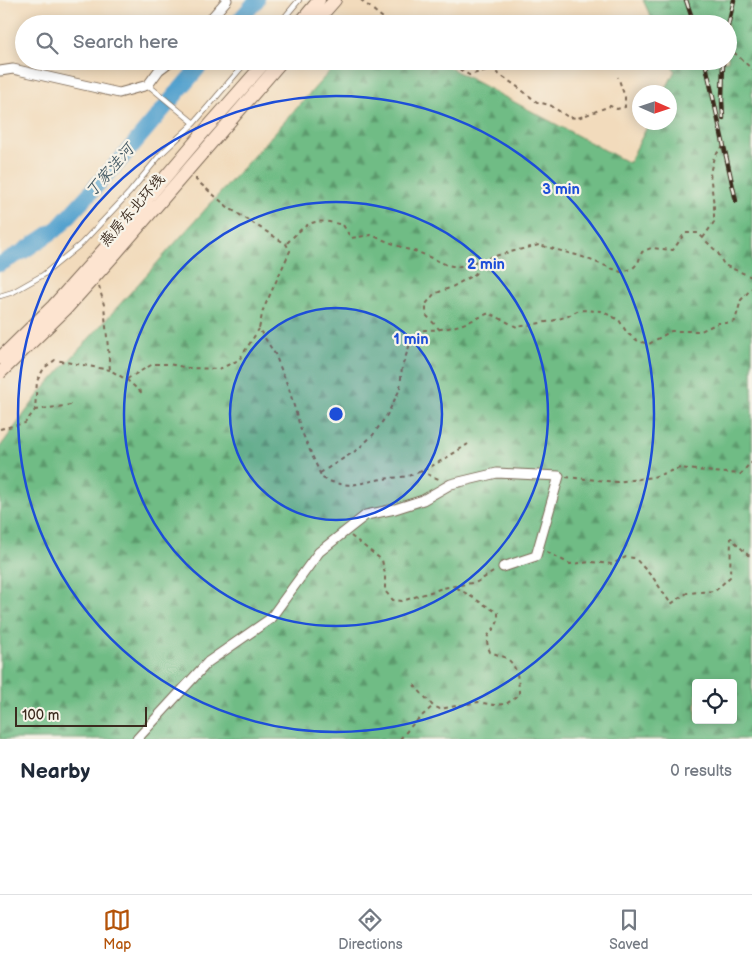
<!DOCTYPE html>
<meta charset="utf-8">
<style>
:root{--surface:#fff;--page:#f6f6f7;--text:#1f2937;--muted:#747a83;--line:#e0e1e3;--accent:#b45309}
body{margin:0;font-family:"Balsamiq Sans","LXGW WenKai TC",sans-serif;background:var(--page);color:var(--text)}
.controls{position:absolute;right:15px;bottom:15px;display:grid;overflow:hidden;border-radius:5px;box-shadow:0 2px 12px #0003}
.controls button{width:45px;height:45px;display:grid;place-items:center;padding:0;border:0;border-bottom:1px solid var(--line);background:var(--surface);color:var(--text);font:25px sans-serif}
.compass{position:absolute;left:632px;top:85px;width:45px;height:45px;border-radius:50%;background:var(--surface);box-shadow:0 2px 12px #0003;rotate:93deg}
.scale{position:absolute;left:15px;bottom:12px;width:132px;box-sizing:border-box;padding-left:5px;border:2px solid #3b2a1e;border-top:0;font-size:14px;line-height:18px;white-space:nowrap;color:#3b2a1e;-webkit-text-stroke:4px #f7f3e8;paint-order:stroke}
.list{margin:0;padding:0;list-style:none}
h2{display:flex;justify-content:space-between;align-items:center;height:65px;margin:0;padding:0 20px;font-size:21px}
h2 small{font-size:16px;font-weight:400;color:var(--muted)}
.icon{flex:none;width:28px;height:28px;fill:none;stroke:currentColor;stroke-width:2;stroke-linecap:round;stroke-linejoin:round}
.map{position:relative;flex:none;width:752px;height:739px;overflow:hidden}
.search{position:absolute;background:var(--surface);box-shadow:0 2px 12px #0003;left:15px;right:15px;top:15px;height:55px;display:flex;align-items:center;gap:12px;box-sizing:border-box;padding:0 18px;border-radius:28px;color:var(--muted);font-size:19px}
.sheet{height:155px;background:var(--surface)}
nav{display:flex;justify-content:space-around;align-items:center;box-sizing:border-box;height:70px;border-top:1px solid var(--line);background:var(--surface);font-size:14px;color:var(--muted)}
nav a{display:grid;justify-items:center;gap:2px}
nav .on{color:var(--accent)}
.map>svg:first-child{display:block}
.forest{fill:url(#forest-firs);stroke:#557352;fill-rule:evenodd}
.lines{fill:none;stroke-linecap:round;stroke-linejoin:round}
.river{stroke:#55a2ce;stroke-width:16}
.lane-casing{stroke:#7b6855;stroke-width:6}
.street-casing{stroke:#7b6855;stroke-width:11}
.secondary-casing{stroke:#7b6855;stroke-width:14}
.path{stroke:#7b6855;stroke-width:2;stroke-dasharray:4 4;stroke-linecap:butt}
.lane{stroke:#fff;stroke-width:4.5}
.street{stroke:#fff;stroke-width:9}
.secondary{stroke:#fde4d0;stroke-width:12}
.rail-casing{stroke:#3b2a1e;stroke-width:4.5}
.rail{stroke:#f7f3e8;stroke-width:2.5;stroke-dasharray:8;stroke-linecap:butt}
.secondary-bridge-casing{stroke:#7b6855;stroke-width:14;stroke-linecap:butt}
.secondary-bridge{stroke:#fde4d0;stroke-width:12}
.ring{fill:none;stroke:#1d4ed8;stroke-width:2.5}
.labels{text-anchor:middle;stroke-width:4.5;stroke-linejoin:round;paint-order:stroke}
.street-label{font-size:15px;fill:#3b2a1e;stroke:#f7f3e8}
.water-label{font-size:16px;font-style:italic;fill:#455a64;stroke:#f7f3e8}
.centre{fill:#1d4ed8;stroke:#f7f3e8;stroke-width:2.5}
.ring-label{font-size:15px;text-anchor:middle;font-weight:bold;fill:#1d4ed8;stroke:#f7f3e8;stroke-width:4.5;stroke-linejoin:round;paint-order:stroke}
</style>
<div class="map">
<svg width="752" height="739" viewBox="0 0 752 739">
<defs>
<pattern id="forest-firs" width="22" height="20" patternUnits="userSpaceOnUse" patternTransform="scale(1.25)"><rect width="22" height="20" fill="#6fbc85"/><path d="M5 1l3.5 6h-7zM16 11l3.5 6h-7z" fill="#5c996c"/></pattern>
</defs>
<rect width="100%" height="100%" fill="#f7f3e8"/>
<filter id="ink" filterUnits="userSpaceOnUse"><feTurbulence type="fractalNoise" baseFrequency=".02" numOctaves="2"/><feDisplacementMap in="SourceGraphic" scale="10" xChannelSelector="R" yChannelSelector="G"/><feConvolveMatrix kernelMatrix="1 2 1 2 8 2 1 2 1" color-interpolation-filters="sRGB"/></filter>
<filter id="wash" filterUnits="userSpaceOnUse"><feTurbulence type="fractalNoise" baseFrequency=".0096" numOctaves="4" result="noise"/><feDisplacementMap in="SourceGraphic" scale="20" xChannelSelector="R" yChannelSelector="G"/><feGaussianBlur stdDeviation="1.12" result="paint"/><feColorMatrix in="noise" values="0 0 0 0 0 0 0 0 0 0 0 0 0 0 0 0 0 1.4 0 .05"/><feComposite in="paint" operator="in"/></filter>
<g filter="url(#wash)">
<rect width="100%" height="100%" fill="#f2dbbc"/>
<path class="forest" d="M643 0H752V739H0V447L39 394 339 61H437L629 163 649 123 670 122V92H664L675 71 670 61H728V24H654ZM696 683H733V720H696Z"/>
<g class="lines">
<path class="river" d="M236 24 257 0
M0 264 22 252 58 228 121 159 204 61"/>
</g>
</g>
<g filter="url(#ink)">
<g class="lines">
<g class="lane-casing">
<path id="lane" d="M279 24 299 0
M148 85 194 123
M0 296 13 292 43 275 81 244 130 192 161 154 194 123 247 61"/>
</g>
<g class="street-casing">
<path id="street" d="M206 24 227 0
M0 71 13 69 119 93 148 85 159 70 171 61
M137 739 208 662 270 619 319 552 366 515 395 509 423 500 451 484 497 473 559 476 536 556 503 567"/>
</g>
<g class="secondary-casing">
<path id="secondary" d="M299 24 319 0
M314 24 335 0"/>
</g>
<path class="path" d="M361 0 383 18 393 24
M728 47 752 69
M446 61 469 75 491 69 515 85 537 102 550 105 568 117 578 118 610 106 617 109 625 107V97L618 77
M488 61 489 63 491 69
M196 178V180L229 208 286 244 290 251 263 310 259 329 275 354 289 389 301 430 322 478C348 490 357 483 383 479 393 477 404 478 414 474 433 467 451 455 468 444
M703 238 714 222V206L710 173 714 157 724 145
M287 243C308 222 312 217 343 225L351 238 371 235 406 249 418 252 447 265 457 267 502 254 539 245 580 256 621 272 632 269 638 263 642 252 651 248 673 250 685 233H698L718 253 724 265 752 277
M99 286 104 305 110 370 127 380 143 394
M440 330 426 315V304L434 294 452 287 475 274 484 259
M127 379 153 364H169L188 368 219 369 239 360 259 329
M35 410 71 405
M0 429 25 423 35 410 37 381 44 368 55 360 110 370
M420 471 441 480
M320 473 357 450 373 435 387 415 400 389 402 367 410 344 424 330C451 330 465 324 489 313L517 327 552 321 568 316 579 310 601 311 619 320 627 333 638 341 649 344 671 331H701L718 323H726L735 321 741 300 752 288
M566 477 617 482 653 477 680 468 713 472 741 474 750 463H752
M351 536 382 560 385 574V591L393 600 402 601 443 588 477 582 495 571
M547 552 570 564 591 562 612 564 626 557 635 558 654 579 671 604 687 593 715 591 730 577 731 538 748 555 752 556
M414 685 433 706 440 709 478 702 494 705 506 704 519 695C519 683 518 665 506 658 501 655 495 654 490 652 482 632 492 636 498 621 498 619 498 616 498 613L454 586
M400 739 414 723 433 706"/>
<use href="#lane" class="lane"/>
<use href="#street" class="street"/>
<use href="#secondary" class="secondary"/>
<g class="rail-casing">
<path id="rail" d="M686 0 694 24
M728 26 734 0
M705 61 736 201
M723 118 722 100 723 61"/>
</g>
<use href="#rail" class="rail"/>
<g class="secondary-bridge-casing">
<path id="secondary-bridge" d="M0 358 53 306 106 247 201 135 266 61
M0 373 65 310 116 253 282 61"/>
</g>
<use href="#secondary-bridge" class="secondary-bridge"/>
</g>
</g>
<circle cx="336" cy="414" r="106" fill="#1d4ed8" fill-opacity=".12"/>
<g class="ring">
<circle cx="336" cy="414" r="106"/>
<circle cx="336" cy="414" r="212"/>
<circle cx="336" cy="414" r="318"/>
</g>
<g class="labels">
<g class="street-label">
<text transform="translate(132 210) rotate(-49)" y="5">燕房东北环线</text>
</g>
<g class="water-label">
<text transform="translate(109 170) rotate(-49)" y="6">丁家洼河</text>
</g>
</g>
<circle cx="336" cy="414" r="8" class="centre"/>
<g class="ring-label">
<text x="561" y="194">3 min</text>
<text x="486" y="269">2 min</text>
<text x="411" y="344">1 min</text>
</g>
</svg>
<div class="controls">
<button><svg class="icon" aria-label="locate" viewBox="0 0 24 24"><circle cx="12" cy="12" r="6"/><path d="M12 2v4M12 18v4M2 12h4M18 12h4"/></svg></button>
</div>
<svg class="compass" viewBox="-18 -18 36 36"><path d="M0-13l5 13h-10z" fill="#e53935"/><path d="M0 13l5-13h-10z" fill="#747a83"/></svg>
<div class="scale">100 m</div>
<div class="search"><svg class="icon" aria-label="search" viewBox="0 0 24 24"><circle cx="10" cy="10" r="6"/><path d="M15 15l6 6"/></svg>Search here</div>
</div>
<section class="sheet">
<h2>Nearby<small>0 results</small></h2>
<ul class="list">
</ul>
</section>
<nav>
<a class="on"><svg class="icon" aria-label="map" viewBox="0 0 24 24"><path d="M3 6l6-2 6 2 6-2v14l-6 2-6-2-6 2zM9 4v14M15 6v14"/></svg>Map</a>
<a><svg class="icon" aria-label="directions" viewBox="0 0 24 24"><path d="M12 3l9 9-9 9-9-9zM9 14v-3h6M13 9l2 2-2 2"/></svg>Directions</a>
<a><svg class="icon" aria-label="saved" viewBox="0 0 24 24"><path d="M7 4h10v16l-5-4-5 4z"/></svg>Saved</a>
</nav>
